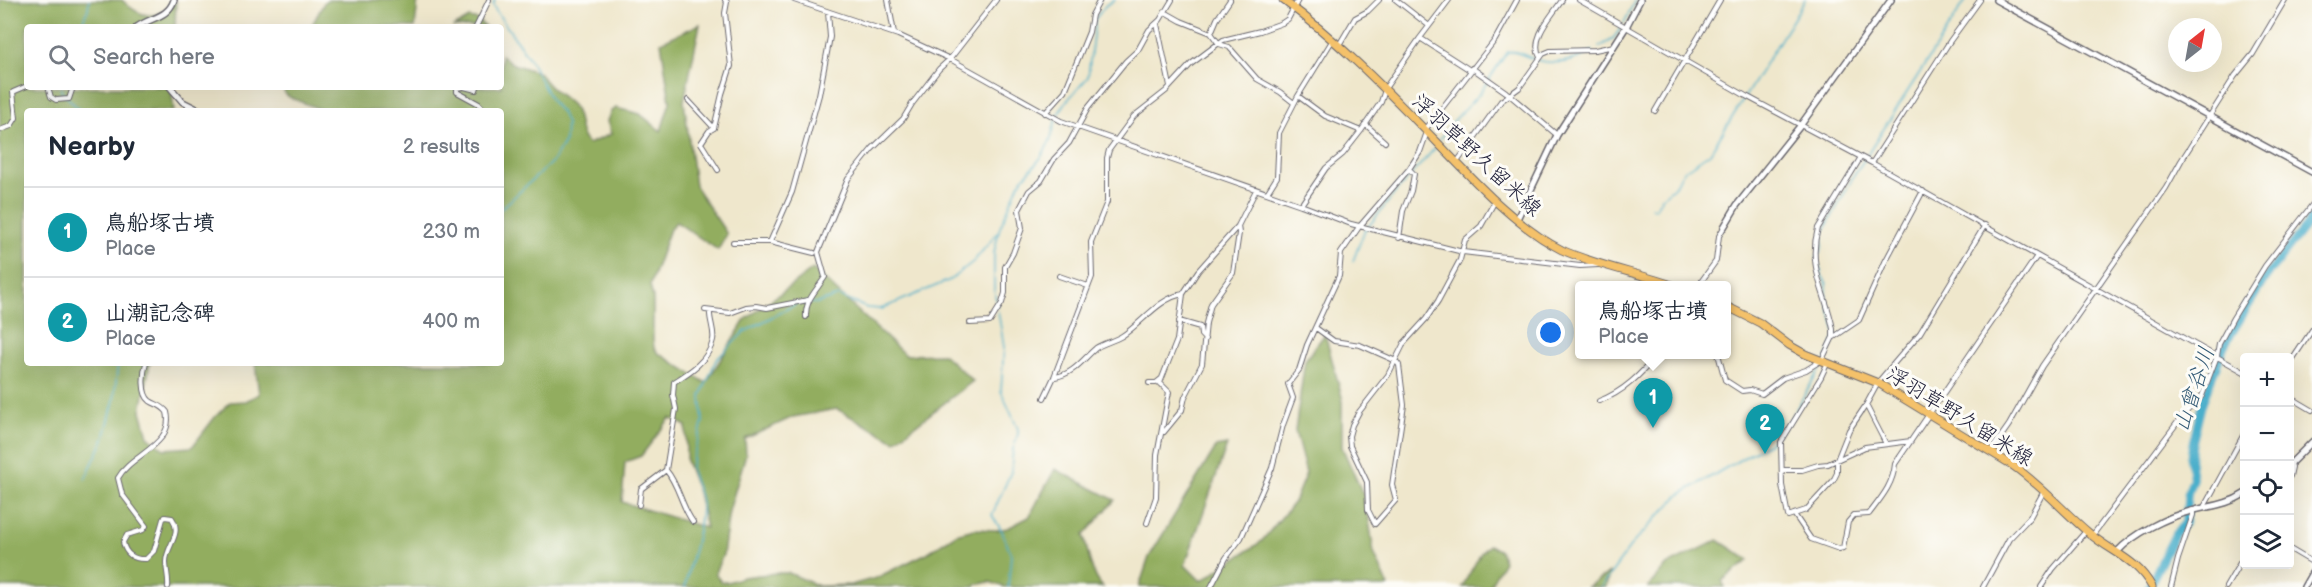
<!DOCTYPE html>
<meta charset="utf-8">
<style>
:root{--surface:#fff;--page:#f2f2f3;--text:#1f2937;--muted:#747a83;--line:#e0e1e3;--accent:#2563eb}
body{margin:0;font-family:"Balsamiq Sans","Klee One",sans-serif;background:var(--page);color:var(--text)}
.controls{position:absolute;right:18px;bottom:18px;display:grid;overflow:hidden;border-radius:6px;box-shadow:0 6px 24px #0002}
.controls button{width:54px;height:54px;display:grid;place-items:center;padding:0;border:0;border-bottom:2px solid var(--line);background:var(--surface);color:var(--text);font:30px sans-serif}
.compass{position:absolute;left:2168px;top:18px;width:54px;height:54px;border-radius:50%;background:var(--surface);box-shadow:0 6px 24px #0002;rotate:31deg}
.you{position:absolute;left:1551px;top:333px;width:21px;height:21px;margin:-15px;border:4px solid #fff;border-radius:50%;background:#1a73e8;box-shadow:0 0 0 9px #1a73e833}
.badge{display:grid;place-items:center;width:39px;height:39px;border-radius:50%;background:var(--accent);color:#fff;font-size:20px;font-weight:700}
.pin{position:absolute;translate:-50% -50px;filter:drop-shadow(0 2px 3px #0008)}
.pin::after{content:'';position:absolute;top:32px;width:21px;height:18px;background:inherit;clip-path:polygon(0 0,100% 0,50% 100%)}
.popup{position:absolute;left:1575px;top:281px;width:156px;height:78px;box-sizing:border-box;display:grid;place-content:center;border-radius:6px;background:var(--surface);filter:drop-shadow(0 2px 4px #0005);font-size:20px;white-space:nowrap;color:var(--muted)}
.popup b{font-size:22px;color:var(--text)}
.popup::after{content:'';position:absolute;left:50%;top:100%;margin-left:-12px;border:12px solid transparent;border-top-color:var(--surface)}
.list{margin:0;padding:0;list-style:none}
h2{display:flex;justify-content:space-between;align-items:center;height:78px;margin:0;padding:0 24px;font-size:26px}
h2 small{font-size:20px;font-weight:400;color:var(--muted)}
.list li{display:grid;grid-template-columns:39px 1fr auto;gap:18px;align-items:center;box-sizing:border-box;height:90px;padding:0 24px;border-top:2px solid var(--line)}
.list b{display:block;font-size:22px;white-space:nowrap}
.list p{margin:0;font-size:20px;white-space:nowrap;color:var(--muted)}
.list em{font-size:20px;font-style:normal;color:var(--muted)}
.icon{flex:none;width:33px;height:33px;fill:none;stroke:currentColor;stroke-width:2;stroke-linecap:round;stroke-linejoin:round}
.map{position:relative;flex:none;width:2312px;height:587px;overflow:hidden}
.search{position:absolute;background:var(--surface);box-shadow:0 6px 24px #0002;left:24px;top:24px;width:480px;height:66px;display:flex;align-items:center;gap:15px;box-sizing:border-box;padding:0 21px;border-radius:6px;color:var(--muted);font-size:22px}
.panel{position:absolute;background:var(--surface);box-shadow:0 6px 24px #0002;left:24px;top:108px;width:480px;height:258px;border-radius:6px}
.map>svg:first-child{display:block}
.forest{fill:#92ad5f;stroke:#5a684d;stroke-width:1.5;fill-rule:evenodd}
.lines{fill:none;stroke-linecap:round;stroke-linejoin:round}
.stream{stroke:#4cafcb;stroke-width:1.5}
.river{stroke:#4cafcb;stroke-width:8}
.minor-casing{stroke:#6a676e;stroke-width:6}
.tertiary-casing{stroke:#6a676e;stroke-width:8}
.primary-casing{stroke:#6a676e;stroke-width:9}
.minor{stroke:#fff;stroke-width:4}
.tertiary{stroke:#fff;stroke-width:5}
.primary{stroke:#f4c16a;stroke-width:7}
.labels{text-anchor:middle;stroke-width:6;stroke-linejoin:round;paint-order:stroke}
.street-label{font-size:21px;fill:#22223b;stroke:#fdfcf7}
.water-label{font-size:22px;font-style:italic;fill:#335a75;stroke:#fdfcf7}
</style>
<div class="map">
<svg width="2312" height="587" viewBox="0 0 2312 587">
<rect width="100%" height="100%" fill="#fdfcf7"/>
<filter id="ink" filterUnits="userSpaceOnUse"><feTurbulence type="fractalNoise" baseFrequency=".0167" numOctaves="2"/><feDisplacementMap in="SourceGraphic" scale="12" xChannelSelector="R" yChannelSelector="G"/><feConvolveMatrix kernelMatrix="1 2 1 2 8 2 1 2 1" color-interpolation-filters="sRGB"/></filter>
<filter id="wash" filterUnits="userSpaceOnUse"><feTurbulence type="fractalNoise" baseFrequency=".008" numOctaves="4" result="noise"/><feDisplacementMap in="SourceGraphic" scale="24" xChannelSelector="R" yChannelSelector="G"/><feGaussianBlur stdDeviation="1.35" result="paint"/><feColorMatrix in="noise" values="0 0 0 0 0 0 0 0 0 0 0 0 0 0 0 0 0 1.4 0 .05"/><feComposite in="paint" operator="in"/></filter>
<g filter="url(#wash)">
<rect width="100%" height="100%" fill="#efe7cc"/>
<path class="forest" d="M0 0H122C141 19 157 21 176 1L175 27H27V87H171L174 111H27V363H150L141 411 148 436 164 449 192 447 215 417 230 402 246 401 259 394 255 363H501V111H325L291 98 285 94 283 87H501V55L513 64 540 73C549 91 566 96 574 108 582 120 576 131 588 144L611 134 607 121 611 111 616 108 640 114 661 131 670 102 661 42 700 24 684 101 695 186 727 234 718 250 676 222 670 229 650 285 653 298V339L654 348 658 353 706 383 745 320 813 269 905 355 943 354 973 381 895 441 837 409 793 417 745 439 746 454 729 511 723 555 716 570V575L721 582H728L743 577 776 573H789L819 586 851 585 876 578 927 553 956 534 974 529 997 530 1008 528 1029 517 1055 469 1115 500 1084 535C1087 550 1092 577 1103 587H1005L990 582 977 584 975 587H0ZM670 418 686 426V461L698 492 706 528 622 502 625 462 641 456Z
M328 0H418L415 27H311L325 1Z
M469 18 478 20 485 27H454Z
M1325 334 1342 397V447L1366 501 1374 553 1389 587H1139L1149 557 1216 447 1227 445 1185 565 1201 581 1261 542 1294 502 1306 473 1295 431 1305 360Z
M1718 540 1749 560 1722 581 1725 587H1648L1666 566Z
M1489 545 1500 551 1504 561 1489 587H1462L1481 553Z
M1609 573 1606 587H1587Z"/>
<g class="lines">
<path class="stream" d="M495 0 493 5 496 11 530 60 552 102 561 112 566 123 565 141 553 161 501 209
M1624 23 1635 0
M80 27 88 9 89 0
M1599 47 1612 40 1622 27
M61 87V91L81 111
M1057 116 1066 102 1088 77 1095 19 1106 5 1115 0
M1440 139 1450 125 1480 93 1507 52C1515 50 1523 55 1531 58 1552 66 1573 63 1592 51
M1651 207 1655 209 1662 197 1674 187 1685 170 1710 153 1805 0
M1353 261 1364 232 1395 193 1436 147
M801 303H818L838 296 867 308 881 309 950 280 974 261 999 231
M997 307 994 288V253L999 230 1019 183 1040 159 1050 141 1056 120
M998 311 1004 347 1001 391 1018 429V434L1013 449 1011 472 992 515 1002 531 1011 555 1008 587
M1836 334 1826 295 1827 284 1822 276 1817 257 1821 252 1824 231 1853 177 1966 0
M1826 359 1835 338
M85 479 104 439 114 400 118 363
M685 587C690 561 701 530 701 505 701 490 690 479 691 465L703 422 701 396 716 360 744 332 796 304
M1601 587 1633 543 1679 495 1769 443 1790 420 1822 365"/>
<path class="river" d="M2149 587 2175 534 2185 523 2188 492 2193 478 2190 459 2193 441 2202 404 2224 346 2266 277 2312 218"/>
</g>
</g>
<g filter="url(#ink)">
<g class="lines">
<g class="minor-casing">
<path id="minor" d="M794 0 898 35 950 59 1061 121 1301 205 1351 224 1463 252 1580 266 1598 265
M888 0 894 33
M1230 0 1217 19 1211 33 1219 44 1229 47 1257 79 1280 92 1294 103
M1396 0 1428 25
M1579 0 1746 96 1872 163 2244 372
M1165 12 1181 21 1211 33
M1157 24 1170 86
M476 27 489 0
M1420 38 1470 70
M1339 45 1355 18 1368 11 1379 0
M1540 57C1529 38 1553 15 1562 0
M1472 68 1506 92 1557 135
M48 87 51 97 56 100 69 99 73 87
M463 87 457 88V92L479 104 486 111
M464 87 476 90 477 87
M1298 96 1325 116 1361 131
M688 100 714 128 709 131 701 143 718 170
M1655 111 1720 0
M1045 113 1065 91 1089 32 1092 15 1100 0
M1365 124 1385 142
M714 128 722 94 731 66 725 13 727 2 725 0
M0 130 11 126 16 118 13 92 27 86
M1425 130 1495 40 1517 0
M1457 162 1501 101 1519 88 1543 54 1550 51 1595 50 1614 46
M1872 163 1950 41 1980 0
M1267 193 1277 177 1279 133 1298 96 1332 41
M1301 205 1326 168 1343 154 1361 131 1381 102 1386 87 1420 38 1449 0
M1399 238 1403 211 1411 191 1414 174 1409 169
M733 242H770L814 253
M770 242 792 192 819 95 830 37 828 12
M1059 276 1088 286
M1698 286 1716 261 1719 236 1724 227
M705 310 730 313 746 307 756 306 767 308 808 300
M806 317C805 300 816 291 825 277L818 252 848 179 872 149 903 119 912 104 939 69 950 59 996 0
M1179 321 1200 327 1201 335 1205 339
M970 323 990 322 1002 303 1005 293V267L1013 253 1022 228 1019 210 1029 191 1041 181 1054 159 1069 143 1088 108 1126 61 1138 50 1149 30 1160 20 1172 0
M1316 328 1334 341 1360 345 1396 361 1399 365 1404 405 1392 485 1396 500 1375 524 1368 510 1367 482 1350 446 1349 436 1352 425 1359 412 1388 375 1404 343 1426 319 1438 301 1460 260 1465 240 1481 226 1495 201
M1834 337 1859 320 1885 262 1923 191
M1718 354 1725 380 1742 391 1750 390 1762 394 1783 378 1806 370 1822 360 1833 337V329C1826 292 1807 268 1818 228L1861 157
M1828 362 1821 377 1781 442 1782 485 1788 516 1806 510 1833 481 1837 473V460L1849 430 1866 405 1879 381 1920 333 1985 225
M146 363C143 373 141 394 150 401 156 405 162 405 167 412 175 445 131 454 118 478L122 494 146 526 143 530 127 535 123 542C125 554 134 560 146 559L154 551 163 519 165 517 172 518C183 534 166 546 166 562 166 570 169 578 168 587
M2290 363 2312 330
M1055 377C1074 374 1083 359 1096 348 1103 343 1114 341 1122 336 1142 323 1159 298 1183 294
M1149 383H1156L1161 379
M2290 397 2312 410
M1044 398 1054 377 1092 277 1091 242 1107 202V158L1109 150 1134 116 1166 91 1191 64 1223 40 1260 31 1282 23 1288 19 1298 0
M1599 401C1624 392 1641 374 1658 354
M1866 405 1886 444
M1164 432 1182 410 1185 397 1202 364 1206 323 1211 304 1233 273 1239 233 1238 226
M1990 452 2009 425 2042 366 2166 188 2181 161 2235 76 2253 54 2285 0
M1782 470H1802L1818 465 1828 464 1865 447 1911 441
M2290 476 2292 467 2291 463
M639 505 641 489 666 470
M2204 507 2244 434
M1794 514 1811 539 1839 549 1843 548 1848 522 1854 515 1869 514C1881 498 1893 485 1895 464L2037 256
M693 522C681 506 679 485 666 470L676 409 673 395 674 382C690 372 709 360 713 340 715 331 709 320 710 311
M1147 523 1156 497 1157 455 1169 392 1160 383 1177 340 1183 294 1198 271 1238 226 1256 190
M2092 536 2183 415 2202 396 2217 356 2219 344 2233 318 2265 266 2312 205
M2290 549 2312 562
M1211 587 1226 558 1241 538 1272 468 1283 425 1293 398 1288 384 1299 370 1307 345 1339 276 1341 253 1359 227 1409 169 1420 152 1427 132
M1983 587 2009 539 2030 517 2044 491
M2041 587 2053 569 2086 531
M2171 587 2178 559 2193 515V510
M2226 587 2244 556"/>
</g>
<g class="tertiary-casing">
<path id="tertiary" d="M1996 0 2312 172
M137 27C151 17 168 18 174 0
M170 87 183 102 201 111
M1517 219 1557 135 1626 27 1640 0
M1724 227 1737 205 1800 126 1891 0
M2290 464 2312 442
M2117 552C2133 534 2167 517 2191 511 2209 506 2228 505 2244 494
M2304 587 2312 573"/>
</g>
<g class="primary-casing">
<path id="primary" d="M1283 0C1338 40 1387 91 1434 139 1470 176 1515 227 1562 250 1598 266 1638 273 1675 286
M1726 306 1760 323 1789 345 1805 354 1878 383 2012 465C2040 484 2063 511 2089 533 2112 553 2136 558 2152 587"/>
</g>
<use href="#minor" class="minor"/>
<use href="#tertiary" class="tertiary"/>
<use href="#primary" class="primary"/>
</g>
</g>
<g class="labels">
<g class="street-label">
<text transform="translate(1477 155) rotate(43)" y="7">浮羽草野久留米線</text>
<text transform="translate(1960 416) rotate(32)" y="7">浮羽草野久留米線</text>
</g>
<g class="water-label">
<text transform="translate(2193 389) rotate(-72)" y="8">山曾谷川</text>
</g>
</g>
</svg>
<div class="controls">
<button>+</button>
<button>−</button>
<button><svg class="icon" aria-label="locate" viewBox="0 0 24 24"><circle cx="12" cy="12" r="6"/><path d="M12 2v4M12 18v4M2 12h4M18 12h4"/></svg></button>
<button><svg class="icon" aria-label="layers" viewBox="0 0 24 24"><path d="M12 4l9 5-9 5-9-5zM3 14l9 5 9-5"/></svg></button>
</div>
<svg class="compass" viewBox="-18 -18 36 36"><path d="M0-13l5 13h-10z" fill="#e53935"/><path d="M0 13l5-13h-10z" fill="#747a83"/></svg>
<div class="you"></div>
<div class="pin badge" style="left:1653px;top:428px;background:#0f9aa8">1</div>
<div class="popup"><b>鳥船塚古墳</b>Place</div>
<div class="pin badge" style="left:1765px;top:454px;background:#0f9aa8">2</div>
<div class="search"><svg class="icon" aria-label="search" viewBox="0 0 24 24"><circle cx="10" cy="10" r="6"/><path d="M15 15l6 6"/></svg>Search here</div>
<section class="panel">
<h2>Nearby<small>2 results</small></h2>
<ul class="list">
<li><span class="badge" style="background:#0f9aa8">1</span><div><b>鳥船塚古墳</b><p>Place</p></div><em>230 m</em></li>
<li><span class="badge" style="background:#0f9aa8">2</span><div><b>山潮記念碑</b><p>Place</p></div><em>400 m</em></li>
</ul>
</section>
</div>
